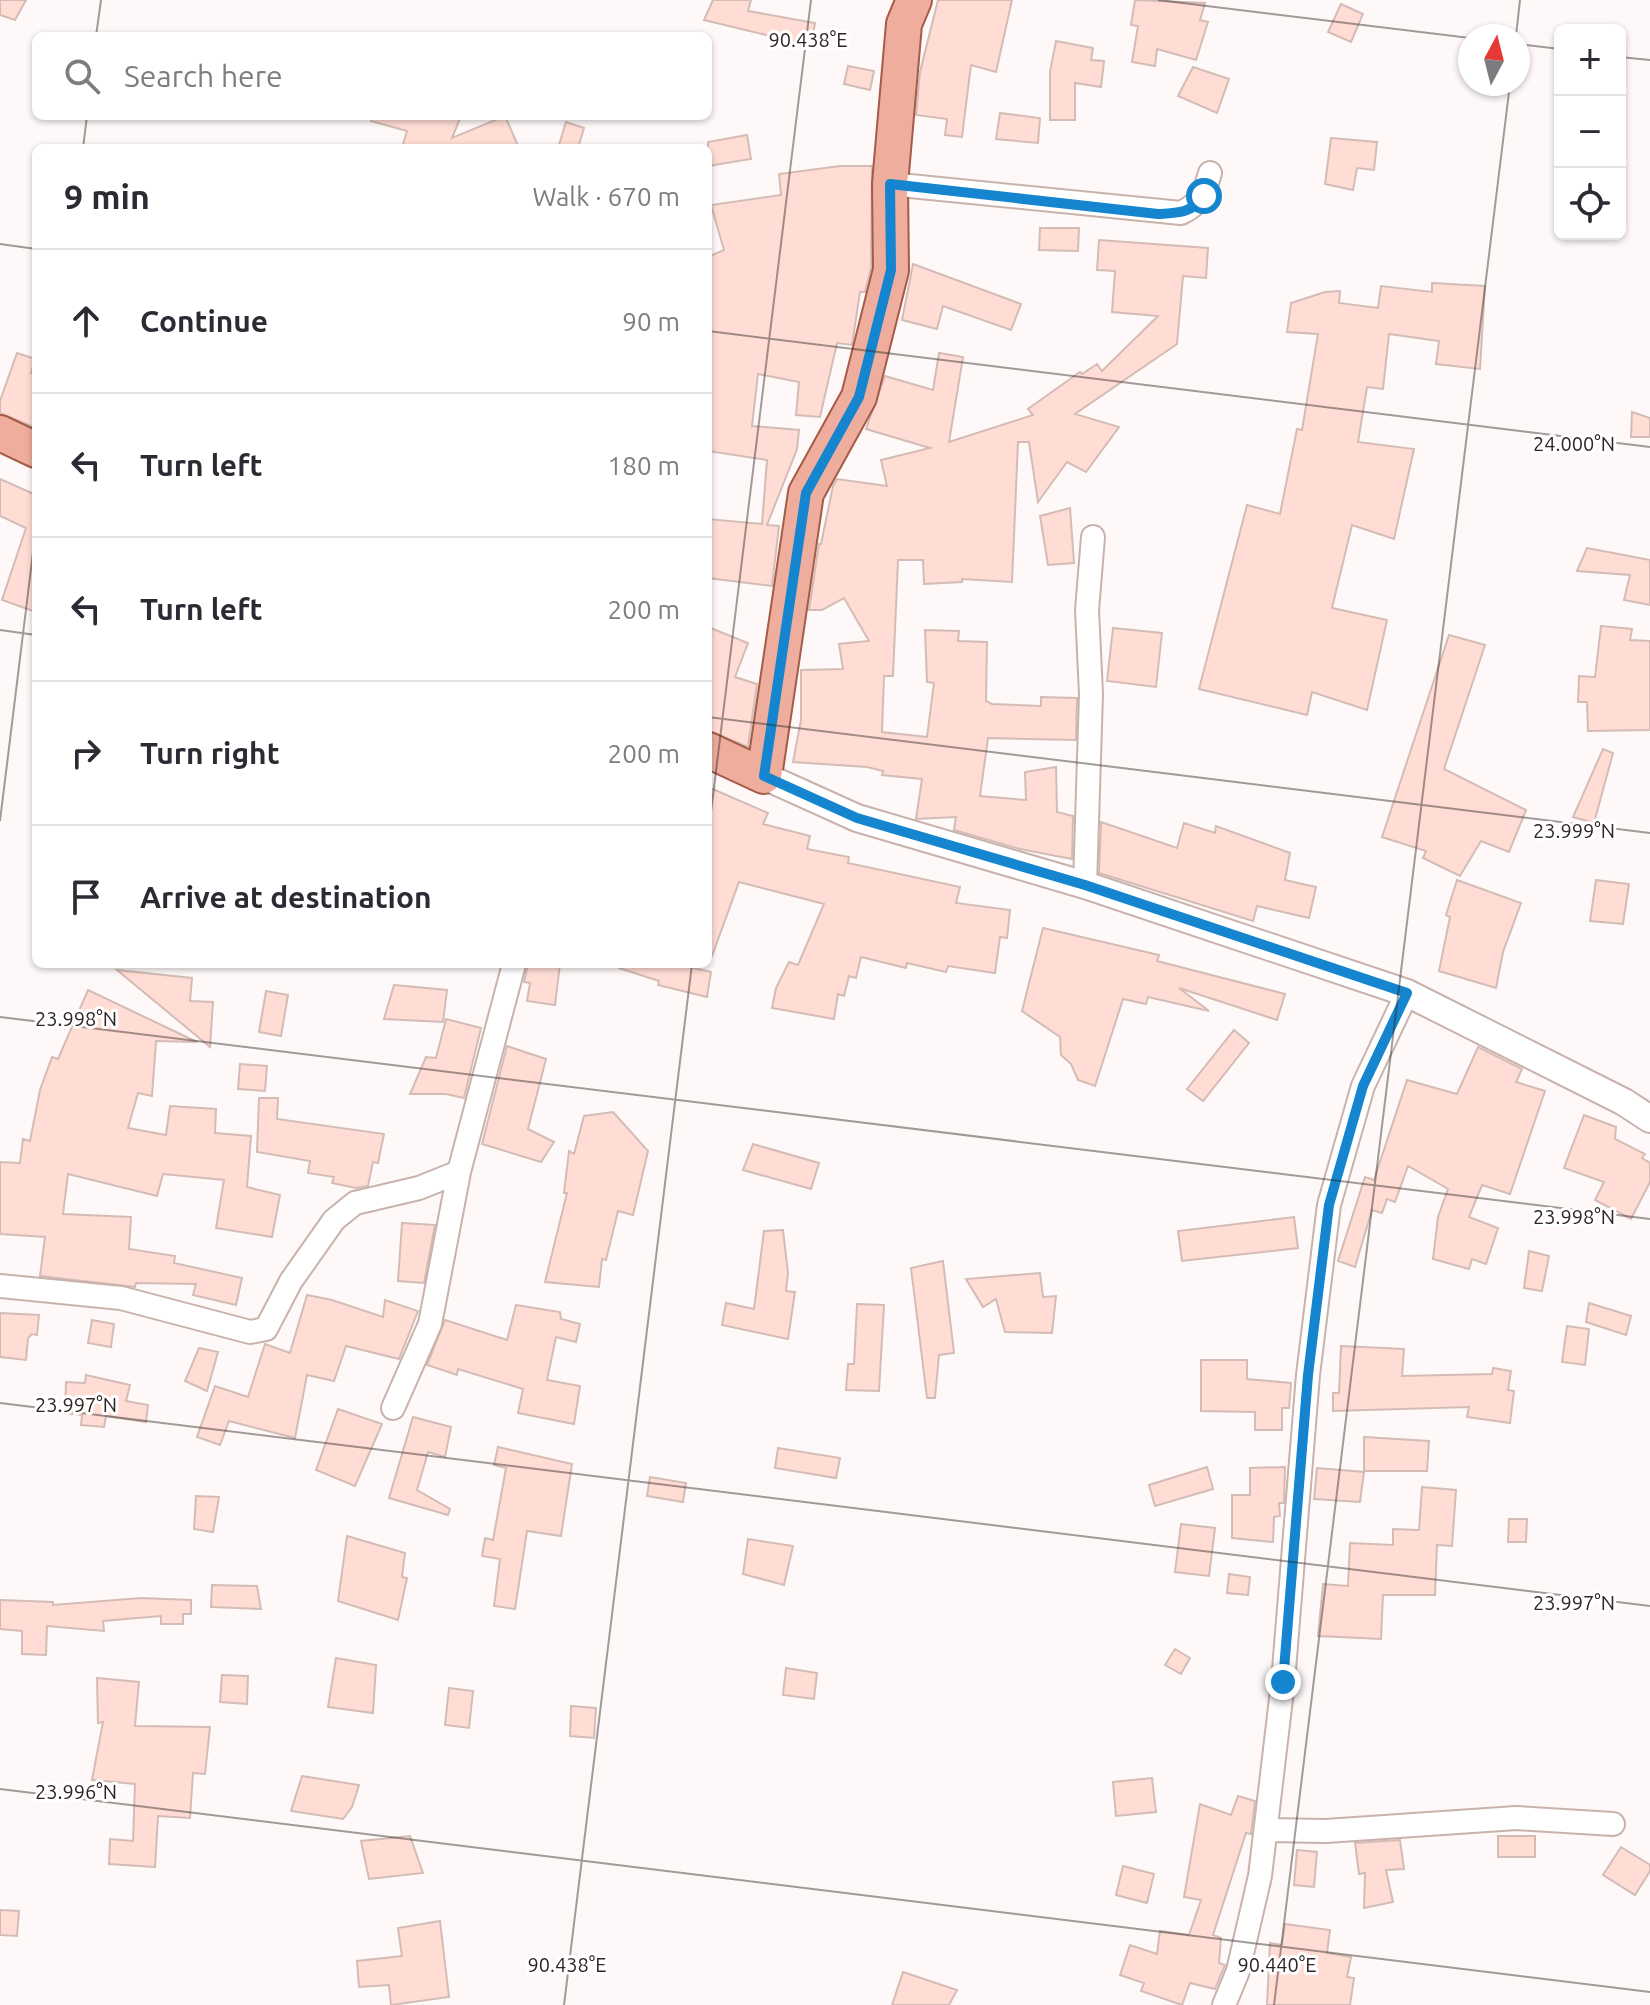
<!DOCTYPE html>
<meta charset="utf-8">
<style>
:root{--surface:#fff;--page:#f2f2f3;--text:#2b2b33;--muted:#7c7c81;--line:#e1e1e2}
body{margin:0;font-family:Ubuntu,sans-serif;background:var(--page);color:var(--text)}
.controls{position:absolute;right:24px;top:24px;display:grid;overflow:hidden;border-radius:12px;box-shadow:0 2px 6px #0004}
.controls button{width:72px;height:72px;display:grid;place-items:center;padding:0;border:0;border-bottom:2px solid var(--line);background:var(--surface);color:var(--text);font:40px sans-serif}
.compass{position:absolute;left:1458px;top:24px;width:72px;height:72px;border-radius:50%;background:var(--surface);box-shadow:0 2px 6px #0004;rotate:7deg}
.stop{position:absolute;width:24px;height:24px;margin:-18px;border:6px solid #1485ce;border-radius:50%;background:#fff}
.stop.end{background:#1485ce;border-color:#fff;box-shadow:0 2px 8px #0008}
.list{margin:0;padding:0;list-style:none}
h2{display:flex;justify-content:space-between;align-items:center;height:104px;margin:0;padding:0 32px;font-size:34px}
h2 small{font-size:26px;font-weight:400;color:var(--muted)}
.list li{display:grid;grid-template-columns:52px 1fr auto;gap:24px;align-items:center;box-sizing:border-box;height:144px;padding:0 32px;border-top:2px solid var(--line)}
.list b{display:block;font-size:30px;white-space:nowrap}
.list em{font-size:26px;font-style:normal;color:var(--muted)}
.icon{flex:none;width:44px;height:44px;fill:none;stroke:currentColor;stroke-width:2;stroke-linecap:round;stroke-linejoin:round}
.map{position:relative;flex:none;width:1650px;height:2005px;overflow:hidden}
.search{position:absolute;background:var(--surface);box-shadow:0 2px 6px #0004;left:32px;top:32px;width:680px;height:88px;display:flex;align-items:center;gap:20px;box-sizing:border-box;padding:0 28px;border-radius:12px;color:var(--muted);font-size:30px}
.panel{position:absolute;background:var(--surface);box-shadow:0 2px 6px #0004;left:32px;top:144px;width:680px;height:824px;border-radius:12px}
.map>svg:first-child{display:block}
.building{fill:#ffddd5;stroke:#d4bcb6;stroke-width:2}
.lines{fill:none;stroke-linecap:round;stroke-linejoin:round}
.minor-casing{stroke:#c9b2ac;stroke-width:26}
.tertiary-casing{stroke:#c9b2ac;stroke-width:30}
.primary-casing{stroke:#a45b48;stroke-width:38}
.minor{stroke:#fff;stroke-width:22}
.tertiary{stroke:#fff;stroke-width:26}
.primary{stroke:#eead9d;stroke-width:34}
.route{stroke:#1485ce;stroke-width:10}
.ticks{fill:none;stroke:#2f2624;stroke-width:2;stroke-opacity:0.45}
.ticks-label{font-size:20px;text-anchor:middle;fill:#2f2624;stroke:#fff;stroke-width:6;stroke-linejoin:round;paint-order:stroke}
</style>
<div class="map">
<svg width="1650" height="2005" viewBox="0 0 1650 2005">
<rect width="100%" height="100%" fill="#fef9f8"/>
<path class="building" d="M0 0H26L15 20 0 15Z
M713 0H751L748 11 815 23 811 46 704 20Z
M938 0H1012L996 72 971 65 962 137 945 135 947 119 916 115 920 72Z
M1135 0 1205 3 1200 20 1208 22 1196 60 1157 49 1155 66 1132 62 1138 26 1131 25Z
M1341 4 1363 14 1351 42 1328 32Z
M1056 41 1093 48 1091 60 1104 61 1101 87 1075 83V120H1050V72Z
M848 66 874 71 870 90 844 84Z
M1193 67 1229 79 1217 113 1178 96Z
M1000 113 1040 118 1038 143 996 139Z
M372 116H461L452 138 505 116 519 148H402L407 131 371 121Z
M566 122 584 128 578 148H558Z
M747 135 751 159 708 166V142Z
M1331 138 1377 142 1374 170 1357 168 1353 190 1325 184Z
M840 166H872L871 268 865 292H860L852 345 837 343 820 417 796 415 799 382 758 374 752 426 799 430 797 449 767 525 779 526 772 586 708 578V519L762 524 767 460 708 451V257L724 250 711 205 781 195 779 174Z
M1040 228H1079L1078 251 1039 250Z
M1099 240 1208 248 1206 278 1183 276 1177 344 1075 414 1119 427 1086 472 1067 462 1038 502 1029 442H1018L1012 582 962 579V582L924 584 923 560H898L893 676H884L882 732 927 737 934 683 927 682 925 630 959 631 958 641 987 642 986 701 992 704 1041 706V697L1077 698 1076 740 988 738 980 796 1026 800 1025 772 1056 767 1057 812 1073 816 1072 859 1020 849 954 830 956 817 916 819 922 779 882 775 883 771 867 767 793 762 801 720V670L843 669 839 644 869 641 844 598 822 610H809L819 544H821L833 486 837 479 887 486 881 460 930 448 866 429 885 376 933 390 939 353 963 357 949 442 1033 415 1028 409 1080 372 1082 374 1097 364 1102 371 1158 316 1112 312 1115 271 1097 270Z
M913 264 1021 304 1011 330 943 306 937 329 902 320Z
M1432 283 1485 286 1480 369 1436 364 1439 341 1389 334 1383 389 1367 387 1358 442 1414 449 1394 539 1352 525 1332 608 1387 620 1367 710 1312 692 1307 715 1199 689 1247 505 1280 514 1297 429 1302 430 1318 334 1287 332 1291 303 1325 292 1340 291 1339 303 1378 308 1381 286 1432 292Z
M17 353 35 359 31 373 36 374V428L0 413V401Z
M1632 412 1650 418V437H1631Z
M0 479 36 495V612L2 600 26 528 0 516Z
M1070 508 1074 563 1048 565 1040 516Z
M1587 548 1650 560V605L1624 600 1630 575 1577 571Z
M1601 626 1632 629 1630 640 1650 641V730L1588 731 1587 702H1578L1579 676 1595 677Z
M708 627 748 643 735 677 757 684 748 747 708 730Z
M1113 628 1162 633 1156 687 1107 681Z
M1449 635 1485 645 1444 769 1526 810 1509 852 1481 841 1460 876 1423 858 1426 851 1382 837Z
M1603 749 1613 753 1594 823 1573 817Z
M708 787 768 813 763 824 810 836 807 849 849 857 848 863 960 887 956 903 1010 910 1007 938 1000 937 995 973 948 966 946 972 907 963 906 968 861 957 856 978 849 976 844 996 838 994 834 1019 772 1008 776 988 789 962 798 965 824 904 739 882 712 956H708Z
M1101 822 1177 848 1184 823 1215 833 1216 826 1290 853 1285 880 1316 887 1309 918 1257 906 1253 921 1099 873Z
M1457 880 1521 903 1503 952 1496 988 1439 971 1450 917 1446 915Z
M1596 880 1629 884 1623 924 1590 921Z
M1043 928 1159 955 1157 961 1285 994 1277 1020 1179 988 1209 1011 1148 997 1146 1004 1123 999 1095 1086 1078 1080 1071 1064 1061 1055 1060 1037 1022 1011Z
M528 964H560L555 1005 527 1001 530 983 524 982Z
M620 964H677L711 972 707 997 658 985 659 981 619 968Z
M117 970 192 978 190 1001 213 1002 210 1047Z
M394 985 447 990 443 1022 384 1019Z
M88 990 197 1042 156 1041 152 1096 138 1093 128 1128 166 1135 170 1106 216 1109 215 1133 251 1136 247 1187 280 1195 272 1237 216 1228 224 1180 163 1174 157 1196 68 1174 63 1214 131 1217 129 1249 175 1256 174 1263 242 1278 236 1305 193 1295 196 1284 136 1283 135 1287 40 1276 45 1237 0 1234V1162L20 1163 23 1139 30 1141 40 1090 52 1057 58 1059Z
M266 991 288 995 281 1036 259 1032Z
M446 1019 481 1028 464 1098 446 1094H410L426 1057 436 1058Z
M1234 1030 1249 1043 1203 1101 1187 1089Z
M507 1046 546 1059 528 1129 554 1142 541 1162 482 1144Z
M1478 1047 1522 1069 1516 1082 1545 1091 1510 1194 1482 1185 1469 1217 1498 1228 1486 1264 1472 1259 1469 1269 1433 1259 1438 1217 1448 1189 1408 1166 1395 1202 1387 1199 1382 1213 1372 1210 1355 1267 1338 1261 1365 1177 1374 1180 1407 1080 1457 1094Z
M240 1064 267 1066 265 1091 238 1089Z
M259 1098H278L277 1119 384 1134 378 1163 373 1162 368 1186 356 1188 332 1183 334 1177 308 1173 310 1161 257 1152Z
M613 1112 648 1151 633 1215 618 1211 606 1260 602 1259 599 1287 545 1282 567 1193H564L569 1151 574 1154 584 1116Z
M1584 1115 1616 1127 1615 1139 1645 1154 1642 1158 1650 1163V1182L1631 1219 1595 1200 1604 1182 1564 1168Z
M753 1144 819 1163 811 1189 743 1170Z
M1294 1217 1298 1248 1182 1261 1178 1231Z
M402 1223 435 1225 424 1283 398 1281Z
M783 1230 788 1273 786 1291 795 1292 788 1339 722 1325 726 1303 754 1309 764 1231Z
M1529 1251 1549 1256 1542 1291 1524 1288Z
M943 1261 954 1353 939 1355 935 1398H927L911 1268Z
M1040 1273 1043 1297 1056 1296 1052 1333 1005 1332 996 1299 983 1307 966 1279Z
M307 1295 332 1300 383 1317 385 1300 418 1311 399 1359 346 1346 334 1381 307 1375 295 1438 229 1421 220 1445 197 1437 215 1386 248 1397 265 1344 290 1353Z
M1589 1303 1631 1316 1626 1335 1586 1322Z
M857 1304 884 1305 879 1391 846 1390 848 1364H854Z
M516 1305 560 1312 561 1319 580 1324 576 1342 556 1337 547 1380 580 1386 574 1424 518 1413 523 1389 458 1369 457 1375 427 1365 445 1320 507 1340Z
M0 1313 39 1315 37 1335 32 1334 28 1338 26 1360 0 1357Z
M92 1320 114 1324 111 1347 88 1343Z
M1567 1326 1589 1329 1585 1365 1562 1362Z
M1341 1346 1404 1349 1402 1376 1492 1374 1493 1368 1511 1371 1508 1390 1514 1391 1510 1423 1467 1417 1469 1407 1333 1411V1393H1339Z
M199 1348 218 1352 207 1391 185 1381Z
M1201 1360H1247V1379L1291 1383 1289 1408H1282V1430H1255V1412L1201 1411Z
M86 1375 130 1385 126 1401 148 1405 146 1422 106 1416 104 1427 81 1425 82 1415 65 1413 66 1382 85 1383Z
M338 1409 382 1424 355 1486 316 1470Z
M413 1417 451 1427 445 1457 428 1452 417 1490 450 1509 448 1515 389 1498Z
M1364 1437 1429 1441 1427 1471H1364Z
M498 1447 572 1464 561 1536 527 1531 515 1609 494 1606 500 1559 482 1556 485 1538 493 1540 506 1468 494 1465Z
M778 1448 840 1458 836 1478 775 1468Z
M1207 1467 1213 1489 1155 1506 1149 1485Z
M1285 1467 1284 1503H1279L1280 1516 1274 1517 1273 1542 1232 1538V1495H1250V1468Z
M1317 1468 1364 1472 1360 1502 1314 1499Z
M650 1477 686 1483 683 1502 647 1496Z
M1422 1487 1456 1490 1452 1546 1437 1545 1435 1595H1383L1381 1639 1318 1636 1323 1584 1348 1586 1350 1543 1393 1545V1529L1419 1530Z
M196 1496 219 1497 213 1532 194 1529Z
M1509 1519H1527L1526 1542H1508Z
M1181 1524 1215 1528 1209 1576 1175 1572Z
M347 1536 405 1553 402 1577 407 1578 398 1620 338 1601Z
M748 1539 793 1546 784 1585 743 1574Z
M1229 1574 1250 1577 1248 1595 1227 1593Z
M212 1585 257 1586 261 1609 211 1607Z
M141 1598 191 1600V1614H183V1624H161V1616L103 1621 104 1631 47 1626 46 1655 22 1654V1631L0 1629V1600L53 1602V1605Z
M1175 1649 1190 1658 1181 1674 1165 1665Z
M336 1658 376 1665 373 1713 328 1707Z
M786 1668 817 1673 814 1699 783 1695Z
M222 1675 248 1676 247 1704 220 1702Z
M97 1678 139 1682 135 1726 210 1727 205 1774 193 1773 190 1818 158 1816 155 1867 109 1864 110 1839 133 1841 135 1784 92 1780 103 1722 98 1723Z
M449 1688 473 1691 469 1728 445 1725Z
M571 1706 596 1708 594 1738 570 1736Z
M302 1776 359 1785 352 1807 343 1819 291 1811Z
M1152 1778 1156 1812 1116 1816 1113 1782Z
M1238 1796 1255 1801 1251 1834 1246 1833 1213 1935 1221 1938 1219 1963 1225 1965 1215 1989 1190 1983 1182 2005 1141 1991 1144 1983 1120 1975 1130 1945 1157 1954 1160 1931 1189 1935 1201 1900 1184 1897 1200 1804 1231 1815Z
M410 1836 423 1873 369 1879 361 1841Z
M1498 1836H1535V1857H1498Z
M1400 1840 1404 1869 1386 1870 1393 1902 1364 1908 1365 1873 1359 1874 1355 1843Z
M1621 1847 1650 1865V1871L1635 1895 1603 1875Z
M1297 1850 1317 1852 1314 1887 1294 1885Z
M1123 1866 1154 1874 1147 1903 1116 1895Z
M0 1910 19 1911 17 1936 0 1935Z
M440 1921 449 1997 391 2005 389 1985 359 1987 357 1961 402 1956 398 1928Z
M1285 1924 1330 1930 1327 1953 1351 1957 1347 1977 1354 1978 1350 2005H1267L1270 1943 1282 1945Z
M903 1972 957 1990 949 2005H892Z"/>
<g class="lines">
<g class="minor-casing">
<path id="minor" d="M890 184 1181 213C1201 203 1204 194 1210 173
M1085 885 1091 694 1087 610 1093 537
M0 1286 121 1298 250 1332 266 1329 291 1281 334 1220 355 1203 419 1188 459 1172
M393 1408 430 1324 459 1172 514 964
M1266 1830 1326 1831 1516 1818 1613 1824
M1224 2005 1238 1971 1260 1876 1283 1682 1308 1375 1329 1205 1363 1086 1407 993"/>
</g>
<g class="tertiary-casing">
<path id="tertiary" d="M764 776 857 818 1085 885 1407 993 1624 1102 1650 1119"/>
</g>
<g class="primary-casing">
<path id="primary" d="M0 433 36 450
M708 750 764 776 806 493 859 397 891 270 890 184 904 24 914 0"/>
</g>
<use href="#minor" class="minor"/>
<use href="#tertiary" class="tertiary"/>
<use href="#primary" class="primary"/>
</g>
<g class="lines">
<path class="route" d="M1204 196C1192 213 1178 213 1158 214L890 184 891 270 859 397 806 493 764 776 857 818 1085 885 1407 993 1363 1086 1329 1205 1308 1375 1283 1682"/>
</g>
<path class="ticks" d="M1158 0 1470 38M96 36 101 0M1516 36 1520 0M1518 44 1560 49M1620 57 1650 60M83 148 87 116M0 244 36 249M708 331 1650 447M0 630 36 635M708 717 1650 833M0 821 36 528M708 836 811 0M0 1017 1650 1219M0 1403 1650 1606M0 1789 1650 1992M564 2005 692 964M1274 2005 1510 84"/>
<g class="ticks-label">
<text x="808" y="47">90.438°E</text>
<text x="1574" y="451">24.000°N</text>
<text x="1574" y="838">23.999°N</text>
<text x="76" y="1026">23.998°N</text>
<text x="1574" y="1224">23.998°N</text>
<text x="76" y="1412">23.997°N</text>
<text x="1574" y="1610">23.997°N</text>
<text x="76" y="1799">23.996°N</text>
<text x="567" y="1972">90.438°E</text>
<text x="1277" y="1972">90.440°E</text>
</g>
</svg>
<div class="controls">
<button>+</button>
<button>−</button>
<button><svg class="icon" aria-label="locate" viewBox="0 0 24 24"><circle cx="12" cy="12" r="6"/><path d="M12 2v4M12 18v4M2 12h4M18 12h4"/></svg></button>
</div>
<svg class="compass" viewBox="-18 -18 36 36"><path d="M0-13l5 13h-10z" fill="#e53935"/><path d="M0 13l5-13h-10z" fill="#7c7c81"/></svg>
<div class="stop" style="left:1204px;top:196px"></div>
<div class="stop end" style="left:1283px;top:1682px"></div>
<div class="search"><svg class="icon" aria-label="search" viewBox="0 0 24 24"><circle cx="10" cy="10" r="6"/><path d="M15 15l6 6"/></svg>Search here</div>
<section class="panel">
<h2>9 min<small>Walk · 670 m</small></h2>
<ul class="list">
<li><svg class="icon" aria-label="ahead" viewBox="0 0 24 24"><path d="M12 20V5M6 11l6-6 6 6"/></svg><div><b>Continue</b></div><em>90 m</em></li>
<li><svg class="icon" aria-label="left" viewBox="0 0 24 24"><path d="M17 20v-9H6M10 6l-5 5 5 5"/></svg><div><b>Turn left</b></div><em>180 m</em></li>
<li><svg class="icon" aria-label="left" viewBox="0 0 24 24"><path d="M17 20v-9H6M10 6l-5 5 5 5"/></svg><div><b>Turn left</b></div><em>200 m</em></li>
<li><svg class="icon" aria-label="right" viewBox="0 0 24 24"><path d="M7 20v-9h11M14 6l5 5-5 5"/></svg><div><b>Turn right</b></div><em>200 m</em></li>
<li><svg class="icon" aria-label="arrive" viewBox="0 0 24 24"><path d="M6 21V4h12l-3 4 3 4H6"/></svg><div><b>Arrive at destination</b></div></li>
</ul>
</section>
</div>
